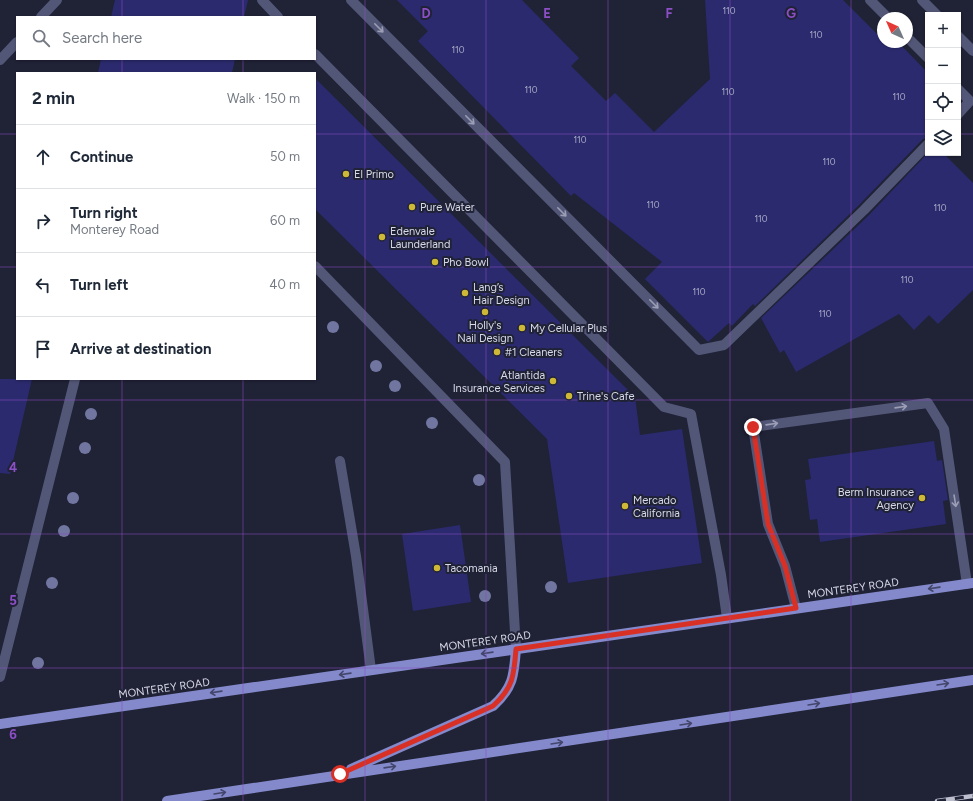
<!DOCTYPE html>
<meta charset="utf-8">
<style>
:root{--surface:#fff;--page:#f6f6f7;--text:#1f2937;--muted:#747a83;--line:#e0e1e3}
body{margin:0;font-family:Figtree,sans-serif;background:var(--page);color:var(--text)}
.controls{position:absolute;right:12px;top:12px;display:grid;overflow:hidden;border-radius:0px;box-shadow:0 1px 3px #0004}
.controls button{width:36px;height:36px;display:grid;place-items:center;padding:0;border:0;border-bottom:1px solid var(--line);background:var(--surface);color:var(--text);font:20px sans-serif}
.compass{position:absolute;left:877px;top:12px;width:36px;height:36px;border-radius:50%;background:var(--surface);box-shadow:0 1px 3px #0004;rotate:315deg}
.stop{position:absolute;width:12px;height:12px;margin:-9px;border:3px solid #d93025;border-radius:50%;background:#fff}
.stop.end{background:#d93025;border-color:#fff;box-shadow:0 1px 4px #0008}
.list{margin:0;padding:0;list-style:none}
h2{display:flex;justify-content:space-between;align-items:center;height:52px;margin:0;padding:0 16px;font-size:17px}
h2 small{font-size:13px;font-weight:400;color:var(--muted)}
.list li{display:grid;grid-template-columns:26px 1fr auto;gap:12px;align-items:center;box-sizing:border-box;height:64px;padding:0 16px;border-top:1px solid var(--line)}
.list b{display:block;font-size:15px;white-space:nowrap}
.list p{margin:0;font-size:13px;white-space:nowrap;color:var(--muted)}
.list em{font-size:13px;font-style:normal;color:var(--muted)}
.icon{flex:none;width:22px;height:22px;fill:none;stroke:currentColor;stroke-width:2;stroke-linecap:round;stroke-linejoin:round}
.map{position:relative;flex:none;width:973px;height:801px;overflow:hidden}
.search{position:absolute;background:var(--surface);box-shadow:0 1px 3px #0004;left:16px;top:16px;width:300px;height:44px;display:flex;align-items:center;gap:10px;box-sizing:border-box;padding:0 14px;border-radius:0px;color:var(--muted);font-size:15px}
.panel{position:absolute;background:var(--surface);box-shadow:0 1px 3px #0004;left:16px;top:72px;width:300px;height:308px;border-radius:0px}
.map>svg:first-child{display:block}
.building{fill:#2b2a6e}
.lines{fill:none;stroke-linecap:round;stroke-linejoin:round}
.service{stroke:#535777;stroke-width:10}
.primary{stroke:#8389cb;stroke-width:10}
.rail-casing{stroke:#bdbfce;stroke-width:4.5}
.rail{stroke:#202236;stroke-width:3;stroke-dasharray:9;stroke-linecap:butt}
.tree{fill:#7176a1}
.oneway{stroke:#9c9eb5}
.oneway2{stroke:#43466a}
.route{stroke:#d93025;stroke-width:5}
.grid{fill:none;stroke:#8d4fc7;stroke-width:1;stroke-opacity:0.55}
.poi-dot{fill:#ceb837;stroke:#202236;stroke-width:1.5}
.labels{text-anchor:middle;stroke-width:4;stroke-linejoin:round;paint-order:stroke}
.number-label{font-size:9px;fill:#acadc9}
.poi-label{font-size:11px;fill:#d7d9e7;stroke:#202236;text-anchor:start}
.street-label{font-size:11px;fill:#d7d9e7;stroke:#202236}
.grid-label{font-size:13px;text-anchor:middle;font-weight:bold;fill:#8d4fc7;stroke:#202236;stroke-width:4;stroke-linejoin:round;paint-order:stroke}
</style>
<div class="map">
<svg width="973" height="801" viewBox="0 0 973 801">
<rect width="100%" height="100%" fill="#202236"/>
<path class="building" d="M115 0H248L244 17H111Z
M397 0H522L579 58 571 66 606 101 615 93 654 132 710 79 705 0H843L883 40V42H898L928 73V138L923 139 859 205 755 306 753 304 732 326 729 323 708 342 645 279 662 262 574 193 571 196 418 41 428 31Z
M101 59H235L232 73H98Z
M315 78 635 397 640 435 682 429 702 563 568 583 547 439 315 209Z
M928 153H943L973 183V290L938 324 929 315 914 330 899 314 796 372 784 350 780 353 761 318 869 215Z
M0 379H32L10 474 0 473Z
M934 441 937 461 942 460 948 500 943 501 946 524 820 542 817 519 810 520 805 480 811 479 808 459Z
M460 525 471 602 413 611 402 534Z"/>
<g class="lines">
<path class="service" d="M262 0 278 17
M351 0 699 350 724 345 864 210 928 144
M870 0 888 18
M922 0 937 15
M41 17 57 0
M958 36 973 51
M907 37 928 58
M315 54 664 407 691 414 721 575 727 618
M0 60 17 42
M958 89 970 101 958 114
M315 266 505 462 516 649
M340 461 356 556 371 670
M796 608 785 566 768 524 753 427 928 403 944 429 967 584
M0 677 75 379"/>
<path class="primary" d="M0 724 973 583
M351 769 493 706C513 688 514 676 516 649
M167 801 973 680"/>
<g class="rail-casing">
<path id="rail" d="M937 801 973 796"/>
</g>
<use href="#rail" class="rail"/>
</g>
<g class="tree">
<circle cx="333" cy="327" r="6"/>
<circle cx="376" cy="366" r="6"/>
<circle cx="395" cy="386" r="6"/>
<circle cx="91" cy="414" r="6"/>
<circle cx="432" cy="423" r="6"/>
<circle cx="85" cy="448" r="6"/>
<circle cx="479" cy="480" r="6"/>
<circle cx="73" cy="498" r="6"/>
<circle cx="64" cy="531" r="6"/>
<circle cx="52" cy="583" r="6"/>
<circle cx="551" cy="587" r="6"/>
<circle cx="485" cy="596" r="6"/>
<circle cx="38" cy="663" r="6"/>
</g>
<defs><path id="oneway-shaft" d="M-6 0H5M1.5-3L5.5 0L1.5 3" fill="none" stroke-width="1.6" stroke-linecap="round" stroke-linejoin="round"/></defs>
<g class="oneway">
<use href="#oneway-shaft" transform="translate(379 28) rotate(45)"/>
<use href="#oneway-shaft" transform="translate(470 120) rotate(45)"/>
<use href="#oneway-shaft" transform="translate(562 212) rotate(45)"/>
<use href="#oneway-shaft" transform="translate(654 304) rotate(45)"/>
<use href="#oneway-shaft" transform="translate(901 407) rotate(-8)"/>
<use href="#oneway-shaft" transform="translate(772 424) rotate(-8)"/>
<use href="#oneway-shaft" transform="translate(955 501) rotate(81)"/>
</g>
<g class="oneway2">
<use href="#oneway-shaft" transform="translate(934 588) rotate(172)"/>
<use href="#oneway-shaft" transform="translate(487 653) rotate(172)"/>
<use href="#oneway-shaft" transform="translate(345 674) rotate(172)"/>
<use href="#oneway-shaft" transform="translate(943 684) rotate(-9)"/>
<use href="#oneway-shaft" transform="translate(216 692) rotate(172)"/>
<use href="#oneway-shaft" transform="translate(814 704) rotate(-9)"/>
<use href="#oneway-shaft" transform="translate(686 724) rotate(-9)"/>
<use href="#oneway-shaft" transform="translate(557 743) rotate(-9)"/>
<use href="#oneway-shaft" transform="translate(390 767) rotate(-8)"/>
<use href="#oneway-shaft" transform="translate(220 793) rotate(-9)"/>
</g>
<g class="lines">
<path class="route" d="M340 774 493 706C513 688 514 676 516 649L796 608 785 566 768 524 753 427"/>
</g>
<path class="grid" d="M122 0V17M243 0V17M365 0V801M486 0V801M608 0V801M730 0V801M851 0V801M122 59V73M243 59V73M0 134H17M315 134H928M958 134H973M0 267H17M315 267H973M122 379V801M243 379V801M0 400H973M0 534H973M0 668H973"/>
<g class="poi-dot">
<circle cx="346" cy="174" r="4"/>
<circle cx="412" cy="207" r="4"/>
<circle cx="382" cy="237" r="4"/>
<circle cx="435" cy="262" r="4"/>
<circle cx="465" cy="293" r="4"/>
<circle cx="485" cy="312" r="4"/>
<circle cx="522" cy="328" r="4"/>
<circle cx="497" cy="352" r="4"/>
<circle cx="553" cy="381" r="4"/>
<circle cx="569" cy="396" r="4"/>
<circle cx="922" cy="498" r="4"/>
<circle cx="625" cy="506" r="4"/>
<circle cx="437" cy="568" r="4"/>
</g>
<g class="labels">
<g class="number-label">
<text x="729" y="14">110</text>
<text x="816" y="38">110</text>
<text x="458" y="53">110</text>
<text x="531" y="93">110</text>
<text x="728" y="95">110</text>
<text x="899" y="100">110</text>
<text x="580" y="143">110</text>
<text x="829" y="165">110</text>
<text x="653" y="208">110</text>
<text x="940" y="211">110</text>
<text x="761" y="222">110</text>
<text x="907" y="283">110</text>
<text x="699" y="295">110</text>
<text x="825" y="317">110</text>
</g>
<g class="poi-label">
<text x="354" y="178">El Primo</text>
<text x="420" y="211">Pure Water</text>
<text x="390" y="235">Edenvale<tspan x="390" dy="13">Launderland</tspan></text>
<text x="443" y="266">Pho Bowl</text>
<text x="473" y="291">Lang’s<tspan x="473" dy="13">Hair Design</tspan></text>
<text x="485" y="329" text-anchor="middle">Holly's<tspan x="485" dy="13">Nail Design</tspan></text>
<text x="530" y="332">My Cellular Plus</text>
<text x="505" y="356">#1 Cleaners</text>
<text x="545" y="379" text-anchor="end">Atlantida<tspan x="545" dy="13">Insurance Services</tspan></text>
<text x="577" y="400">Trine's Cafe</text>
<text x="914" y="496" text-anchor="end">Berm Insurance<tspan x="914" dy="13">Agency</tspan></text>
<text x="633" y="504">Mercado<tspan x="633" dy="13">California</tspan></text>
<text x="445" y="572">Tacomania</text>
</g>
<g class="street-label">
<text transform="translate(853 588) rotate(-8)" y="4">MONTEREY ROAD</text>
<text transform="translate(485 641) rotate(-8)" y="4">MONTEREY ROAD</text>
<text transform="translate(164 688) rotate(-8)" y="4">MONTEREY ROAD</text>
</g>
</g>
<g class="grid-label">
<text x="426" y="18">D</text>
<text x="547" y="18">E</text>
<text x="669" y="18">F</text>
<text x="791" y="18">G</text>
<text x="13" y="472">4</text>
<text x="13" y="605">5</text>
<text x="13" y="739">6</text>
</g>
</svg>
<div class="controls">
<button>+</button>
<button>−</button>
<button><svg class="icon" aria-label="locate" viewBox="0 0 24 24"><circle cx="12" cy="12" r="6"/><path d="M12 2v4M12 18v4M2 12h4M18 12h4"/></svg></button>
<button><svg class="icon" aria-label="layers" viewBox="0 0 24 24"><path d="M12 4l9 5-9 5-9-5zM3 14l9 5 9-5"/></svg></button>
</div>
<svg class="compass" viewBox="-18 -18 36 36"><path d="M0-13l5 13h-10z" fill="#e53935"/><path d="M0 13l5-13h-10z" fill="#747a83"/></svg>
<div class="stop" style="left:340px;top:774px"></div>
<div class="stop end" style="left:753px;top:427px"></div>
<div class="search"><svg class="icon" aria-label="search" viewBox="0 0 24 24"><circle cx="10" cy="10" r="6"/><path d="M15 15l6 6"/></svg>Search here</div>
<section class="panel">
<h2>2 min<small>Walk · 150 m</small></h2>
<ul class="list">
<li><svg class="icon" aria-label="ahead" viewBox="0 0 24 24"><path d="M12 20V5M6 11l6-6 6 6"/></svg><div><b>Continue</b></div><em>50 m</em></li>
<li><svg class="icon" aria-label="right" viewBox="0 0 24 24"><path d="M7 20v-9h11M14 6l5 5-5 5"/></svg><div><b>Turn right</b><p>Monterey Road</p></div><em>60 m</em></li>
<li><svg class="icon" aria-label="left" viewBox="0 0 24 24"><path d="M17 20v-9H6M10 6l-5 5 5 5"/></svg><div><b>Turn left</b></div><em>40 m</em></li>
<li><svg class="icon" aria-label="arrive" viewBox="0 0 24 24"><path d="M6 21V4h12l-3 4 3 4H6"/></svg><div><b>Arrive at destination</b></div></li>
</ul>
</section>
</div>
